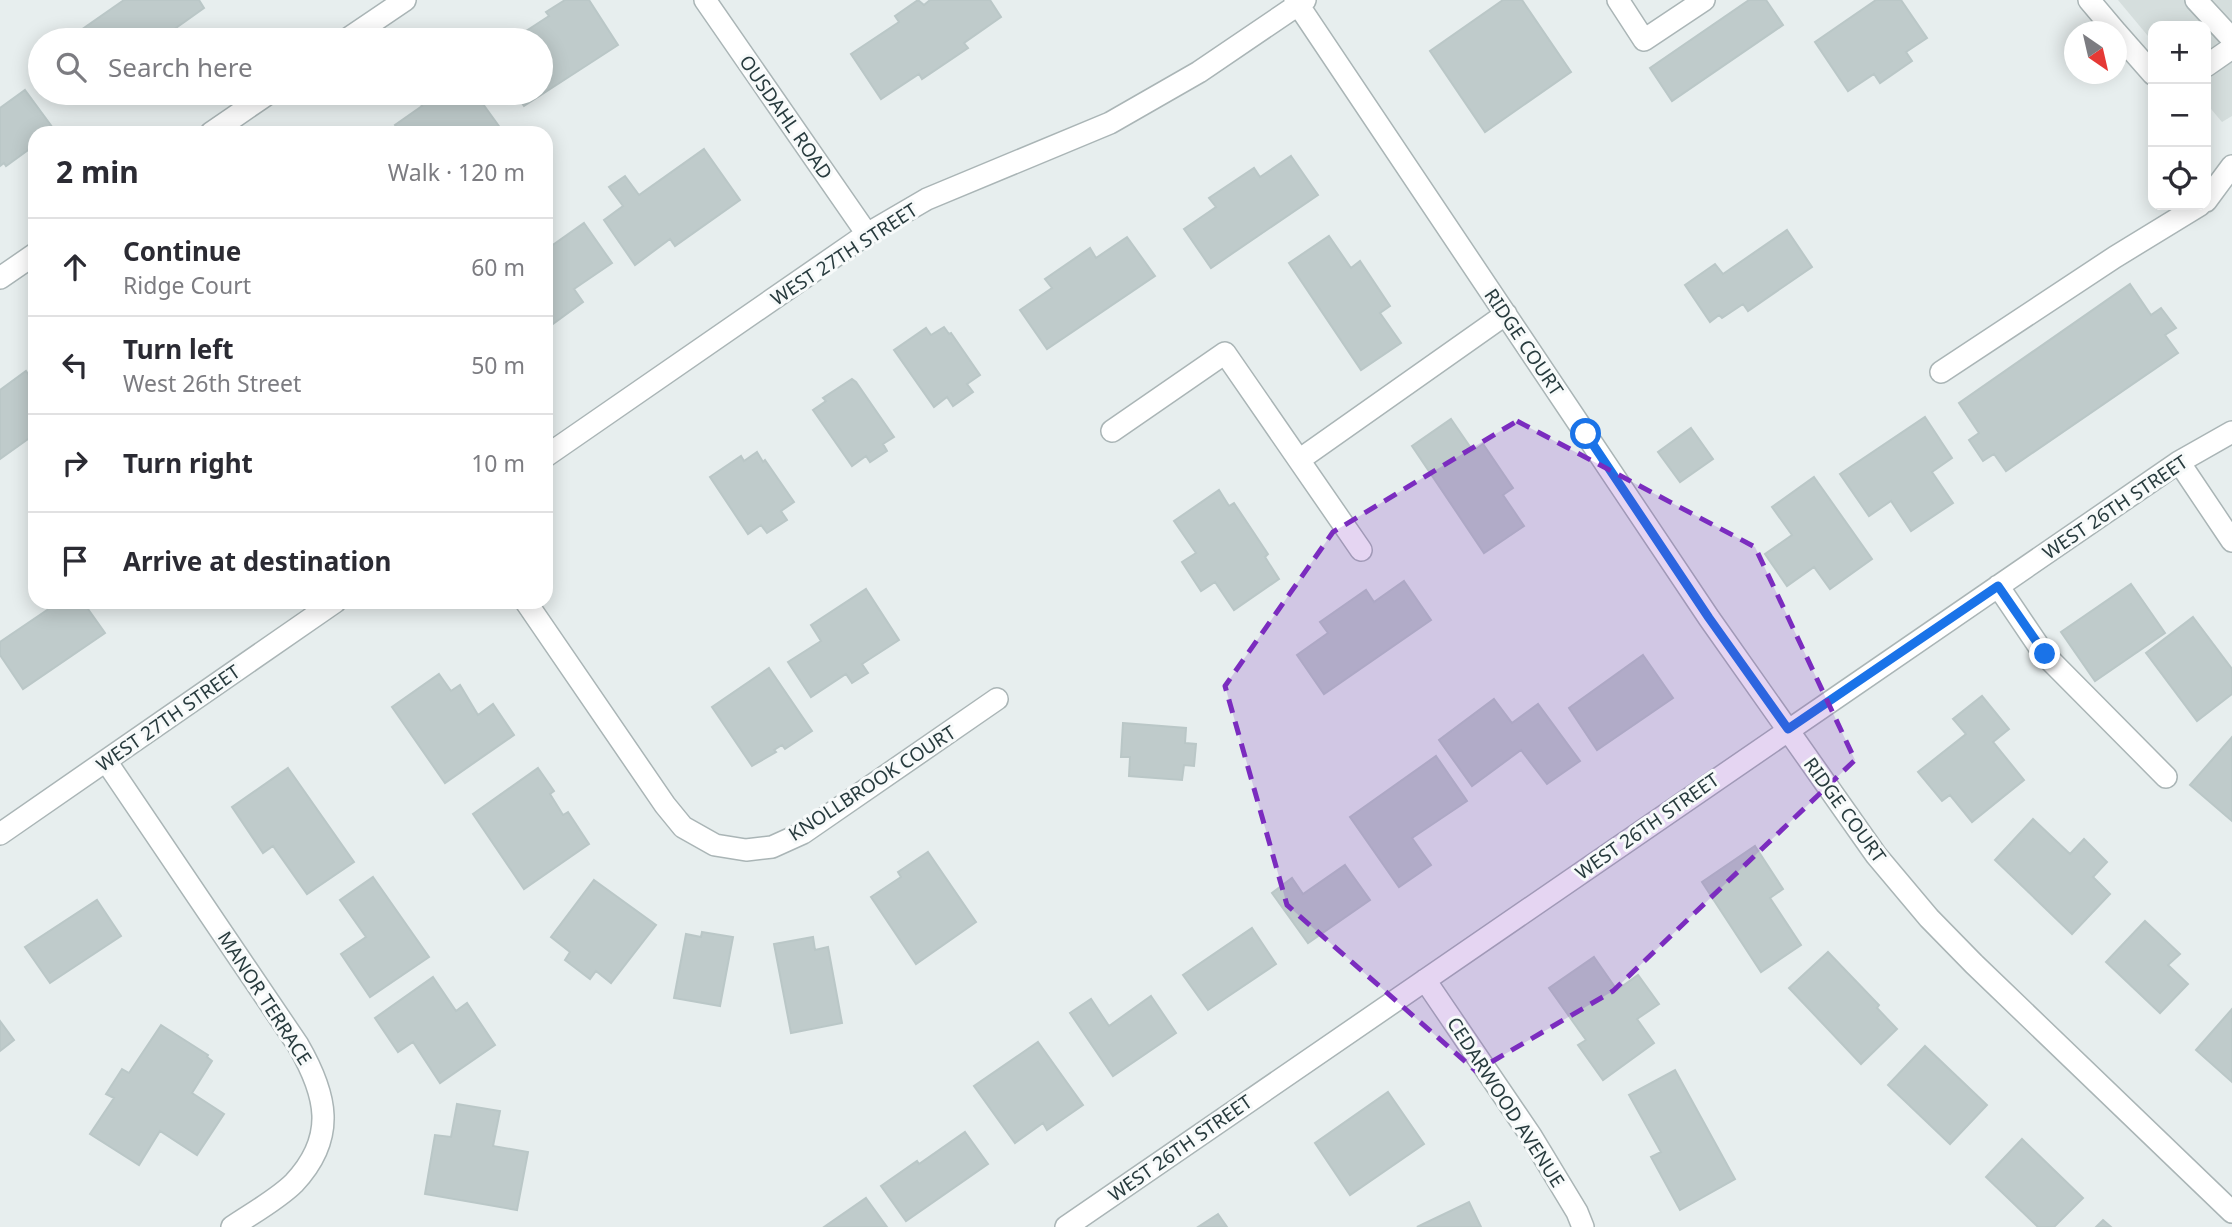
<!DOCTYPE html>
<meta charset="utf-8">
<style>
:root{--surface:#fff;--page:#f2f2f3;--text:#2b2b33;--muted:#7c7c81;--line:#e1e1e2}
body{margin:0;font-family:"Noto Sans",sans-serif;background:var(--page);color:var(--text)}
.controls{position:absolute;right:21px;top:21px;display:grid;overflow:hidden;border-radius:14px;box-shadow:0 4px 18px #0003}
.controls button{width:63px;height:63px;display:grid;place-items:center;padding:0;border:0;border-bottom:2px solid var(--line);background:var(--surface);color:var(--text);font:35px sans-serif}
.compass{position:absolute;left:2064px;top:21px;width:63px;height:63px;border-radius:50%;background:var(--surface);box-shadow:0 4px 18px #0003;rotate:146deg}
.stop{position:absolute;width:21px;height:21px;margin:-16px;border:5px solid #1a73e8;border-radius:50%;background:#fff}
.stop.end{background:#1a73e8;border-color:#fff;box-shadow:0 2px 7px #0008}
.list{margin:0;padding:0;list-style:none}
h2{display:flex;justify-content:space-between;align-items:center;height:91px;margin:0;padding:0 28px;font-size:30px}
h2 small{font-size:23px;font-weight:400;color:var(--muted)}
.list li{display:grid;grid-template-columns:46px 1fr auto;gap:21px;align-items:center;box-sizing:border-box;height:98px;padding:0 28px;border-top:2px solid var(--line)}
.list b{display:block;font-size:26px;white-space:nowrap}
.list p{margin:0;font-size:23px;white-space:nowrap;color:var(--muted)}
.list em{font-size:23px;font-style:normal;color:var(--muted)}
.icon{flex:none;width:38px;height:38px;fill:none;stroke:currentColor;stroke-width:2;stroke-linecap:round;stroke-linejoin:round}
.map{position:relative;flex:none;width:2232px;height:1227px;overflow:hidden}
.search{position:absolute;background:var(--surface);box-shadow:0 4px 18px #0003;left:28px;top:28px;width:525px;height:77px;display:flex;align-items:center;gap:18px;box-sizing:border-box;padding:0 24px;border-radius:38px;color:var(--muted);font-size:26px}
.panel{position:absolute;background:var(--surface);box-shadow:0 4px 18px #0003;left:28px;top:126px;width:525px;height:483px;border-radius:21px}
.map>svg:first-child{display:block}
.built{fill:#d5dedd}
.building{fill:#bfcbcb;stroke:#bac7c7;stroke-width:2}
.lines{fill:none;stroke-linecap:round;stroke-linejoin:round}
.minor-casing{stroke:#aab5b6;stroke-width:24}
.minor{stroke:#fff;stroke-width:21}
.route{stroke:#1a73e8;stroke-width:9}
.marked{fill:#7b2cbf;fill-opacity:0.2;stroke:#7b2cbf;stroke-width:5;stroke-dasharray:14 9;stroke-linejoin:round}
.labels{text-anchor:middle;stroke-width:6;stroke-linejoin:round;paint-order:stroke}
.street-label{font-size:19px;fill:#283b3e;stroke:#f7fafa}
</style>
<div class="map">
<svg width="2232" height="1227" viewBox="0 0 2232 1227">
<rect width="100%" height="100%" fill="#e7eeee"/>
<path class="built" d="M2118 0H2232V116L2222 122 2206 103V26H2153V42Z"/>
<path class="building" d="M124 0H199L204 8 159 40H88L81 30Z
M565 0H589L618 45 524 106 515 93H541V40H523L529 37 526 31 549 16 546 12Z
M918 0 924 5 930 0H990L1001 17 964 43 968 48 922 79 919 74 881 99 851 54 899 22 895 16Z
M1503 0H1522L1571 72 1485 132 1430 51Z
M1749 0H1766L1783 25 1672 101 1650 68Z
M1876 0H1901L1927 38 1906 52 1912 61 1880 83 1874 74 1848 91 1815 42Z
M25 90 55 131 51 133H35V145L6 166 4 163 0 166V108Z
M429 93H475L501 129 496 133H401L395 125 422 106 419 101Z
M704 149 740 200 675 246 670 239 635 265 604 220 623 206 609 187 625 176 639 195Z
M1291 156 1318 195 1211 268 1184 229 1216 207 1209 198 1254 168 1260 177Z
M584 223 612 263 574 289 583 302 546 329V247L547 249Z
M1787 230 1812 267 1748 311 1743 304 1722 318 1719 315 1710 322 1685 285 1715 264 1723 274Z
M1329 236 1351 268 1360 261 1390 306 1380 313 1401 343 1361 370 1289 263Z
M1127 237 1155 276 1047 349 1020 310 1052 288 1045 279 1090 248 1096 258Z
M2130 284 2151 315 2161 308 2176 328 2165 335 2178 353 2006 471 1994 454 1983 461 1969 440 1979 433 1959 403Z
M944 327 949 334 951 333 980 375 967 384 973 392 953 406 947 397 934 407 894 350 926 328 931 335Z
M26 371 35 384V434L0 459V390Z
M852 379 856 382 894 437 883 444 887 451 870 462 866 456 852 466 813 410 826 401 823 398Z
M1925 417 1952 458 1932 472 1953 503 1911 531 1891 501 1869 516 1840 474Z
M1451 419 1473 451 1483 444 1513 488 1503 495 1524 526 1484 553 1412 446Z
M1691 428 1713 459 1680 482 1658 452Z
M757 452 763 462 765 460 794 502 781 511 787 520 767 533 761 525 748 534 710 477 741 456 744 461Z
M1814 477 1872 559 1830 589 1814 567 1787 586 1765 554 1792 535 1772 507Z
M1219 490 1229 506 1234 503 1268 554 1265 557 1279 579 1234 610 1215 582 1201 591 1182 562 1196 553 1174 521Z
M1404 581 1431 620 1324 694 1297 655 1328 633 1320 622 1366 590 1374 602Z
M2131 584 2165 633 2095 681 2061 632Z
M866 589 899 640 862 664 868 673 852 683 846 674 811 697 788 662 821 641 811 625Z
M59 602H83L105 633 23 689 0 655V642Z
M2193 617 2232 669V694L2197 721 2146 653Z
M1643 655 1673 698 1597 750 1569 708Z
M769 668 812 731 785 749 782 745 774 750 776 752 752 766 712 707Z
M439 674 451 691 460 685 478 715 493 704 514 735 445 783 392 707Z
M1982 696 2009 729 1993 742 2024 780 1972 822 1950 795 1942 801 1918 772 1966 734 1953 719Z
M1494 699 1512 723 1538 704 1580 761 1547 784 1521 750 1472 786 1439 740Z
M1123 723 1186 728 1185 743 1196 744 1194 766 1184 765 1182 780 1129 776 1130 757H1121Z
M2232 737V821L2190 785Z
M1436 756 1467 801 1412 838 1431 865 1399 887 1350 817Z
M288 768 354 862 307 894 273 846 263 853 232 807Z
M538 768 554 791 550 794 563 815 568 812 589 844 524 889 473 814Z
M2033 819 2070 854 2084 839 2107 862 2093 877 2110 894 2072 934 1995 860Z
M1755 846 1783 889 1770 898 1801 945 1761 972 1702 882Z
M928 852 976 922 916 964 871 897 901 877 898 872Z
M1345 865 1370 900 1308 943 1272 893 1292 878 1303 894Z
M373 877 429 957 370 997 341 954 366 937 340 900Z
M594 880 656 925 611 983 596 971 590 979 565 960 570 952 551 937Z
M97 900 121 936 50 983 25 947Z
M2145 921 2180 954 2168 965 2188 984 2160 1013 2106 962Z
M1252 928 1276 964 1208 1010 1183 975Z
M702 932 733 937 720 1006 674 998 686 934 701 937Z
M813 937 815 950 828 947 842 1023 791 1033 774 944Z
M1828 952 1879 1005 1877 1008 1897 1029 1861 1064 1789 988Z
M1594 957 1617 990 1638 975 1659 1004 1637 1019 1654 1043 1603 1080 1578 1045 1586 1040 1549 988Z
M433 977 456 1011 467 1003 495 1045 440 1083 413 1042 398 1052 375 1018Z
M1151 996 1176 1033 1113 1076 1070 1013 1091 999 1109 1026Z
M2232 1009V1082L2196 1050Z
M0 1021 14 1040 0 1051Z
M161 1025 208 1055 207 1057 212 1061 192 1093 224 1114 197 1155 160 1131 139 1165 90 1134 114 1098 106 1094 122 1069 129 1073Z
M1038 1042 1083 1105 1047 1130 1043 1123 1015 1143 974 1086Z
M1925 1046 1987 1105 1950 1144 1888 1085Z
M1675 1070 1735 1179 1680 1210 1651 1157 1661 1152 1629 1095Z
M1388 1092 1424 1144 1350 1195 1315 1143Z
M457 1104 500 1111 493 1146 528 1152 517 1210 425 1194 435 1135 451 1137Z
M965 1132 988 1164 906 1221 881 1186 917 1161 919 1164Z
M2022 1139 2083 1198 2054 1227H2038L1986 1177Z
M866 1198 887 1227H824Z
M1469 1202 1481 1227H1417Z
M1218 1214 1227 1227H1198Z
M2103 1220 2111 1227H2096Z"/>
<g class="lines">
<g class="minor-casing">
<path id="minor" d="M705 0 867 234
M1295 0 1709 618 1876 855 1929 918 1974 964 2232 1212
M1618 0 1644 40 1704 0
M2089 0 2116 32
M2196 0 2232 39
M2116 32 2153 74
M346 40 405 0
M2206 66 2232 48
M211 133 269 93
M2206 201 2232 166
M0 278 35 254
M1941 372 2115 257 2200 205
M1112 431 1225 353 1361 550
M546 456 867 234 927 199 1110 123 1199 72 1305 0
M1299 460 1506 314
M2179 462 2232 541
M1998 586 2044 654 2166 777
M526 602 665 805 683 827 715 845 746 850 772 847 803 833 997 699
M106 761 298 1045C327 1095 337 1137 294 1183 278 1199 251 1214 232 1227
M0 834 335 602
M1425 980 1531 1136 1577 1212 1583 1227
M1066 1227 2179 462 2232 432"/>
</g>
<use href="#minor" class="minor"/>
</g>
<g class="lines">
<path class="route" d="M1586 434 1709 618 1788 729 1998 586 2045 654"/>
</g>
<path class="marked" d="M1517 421 1755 547 1855 760 1613 991 1476 1071 1287 905 1225 686 1333 532Z"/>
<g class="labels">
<g class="street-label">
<text transform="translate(786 117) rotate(55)" y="7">OUSDAHL ROAD</text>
<text transform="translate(844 254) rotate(-33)" y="7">WEST 27TH STREET</text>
<text transform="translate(1524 342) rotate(56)" y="7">RIDGE COURT</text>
<text transform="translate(2115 507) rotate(-34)" y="7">WEST 26TH STREET</text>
<text transform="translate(168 718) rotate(-35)" y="7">WEST 27TH STREET</text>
<text transform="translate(872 783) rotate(-33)" y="7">KNOLLBROOK COURT</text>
<text transform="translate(1845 810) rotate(54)" y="7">RIDGE COURT</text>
<text transform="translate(1647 826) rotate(-35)" y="7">WEST 26TH STREET</text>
<text transform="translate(265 998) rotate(57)" y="7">MANOR TERRACE</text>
<text transform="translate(1506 1102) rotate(57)" y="7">CEDARWOOD AVENUE</text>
<text transform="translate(1180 1148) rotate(-35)" y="7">WEST 26TH STREET</text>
</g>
</g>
</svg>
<div class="controls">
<button>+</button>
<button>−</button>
<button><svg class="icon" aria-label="locate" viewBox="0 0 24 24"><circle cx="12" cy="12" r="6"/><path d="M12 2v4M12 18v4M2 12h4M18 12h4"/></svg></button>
</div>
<svg class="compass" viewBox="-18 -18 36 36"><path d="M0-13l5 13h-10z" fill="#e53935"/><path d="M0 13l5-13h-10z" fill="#7c7c81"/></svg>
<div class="stop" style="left:1586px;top:434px"></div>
<div class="stop end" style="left:2045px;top:654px"></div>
<div class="search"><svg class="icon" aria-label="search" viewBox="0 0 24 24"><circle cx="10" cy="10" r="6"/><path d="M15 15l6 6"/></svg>Search here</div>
<section class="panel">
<h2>2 min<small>Walk · 120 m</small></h2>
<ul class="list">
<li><svg class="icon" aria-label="ahead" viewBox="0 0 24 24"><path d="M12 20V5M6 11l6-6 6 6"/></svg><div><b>Continue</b><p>Ridge Court</p></div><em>60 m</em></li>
<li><svg class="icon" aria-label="left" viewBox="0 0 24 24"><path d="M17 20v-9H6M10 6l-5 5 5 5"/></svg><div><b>Turn left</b><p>West 26th Street</p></div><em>50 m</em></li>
<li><svg class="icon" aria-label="right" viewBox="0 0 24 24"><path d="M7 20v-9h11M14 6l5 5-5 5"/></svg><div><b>Turn right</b></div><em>10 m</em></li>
<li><svg class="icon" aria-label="arrive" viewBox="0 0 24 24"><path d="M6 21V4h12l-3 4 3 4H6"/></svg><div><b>Arrive at destination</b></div></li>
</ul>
</section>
</div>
